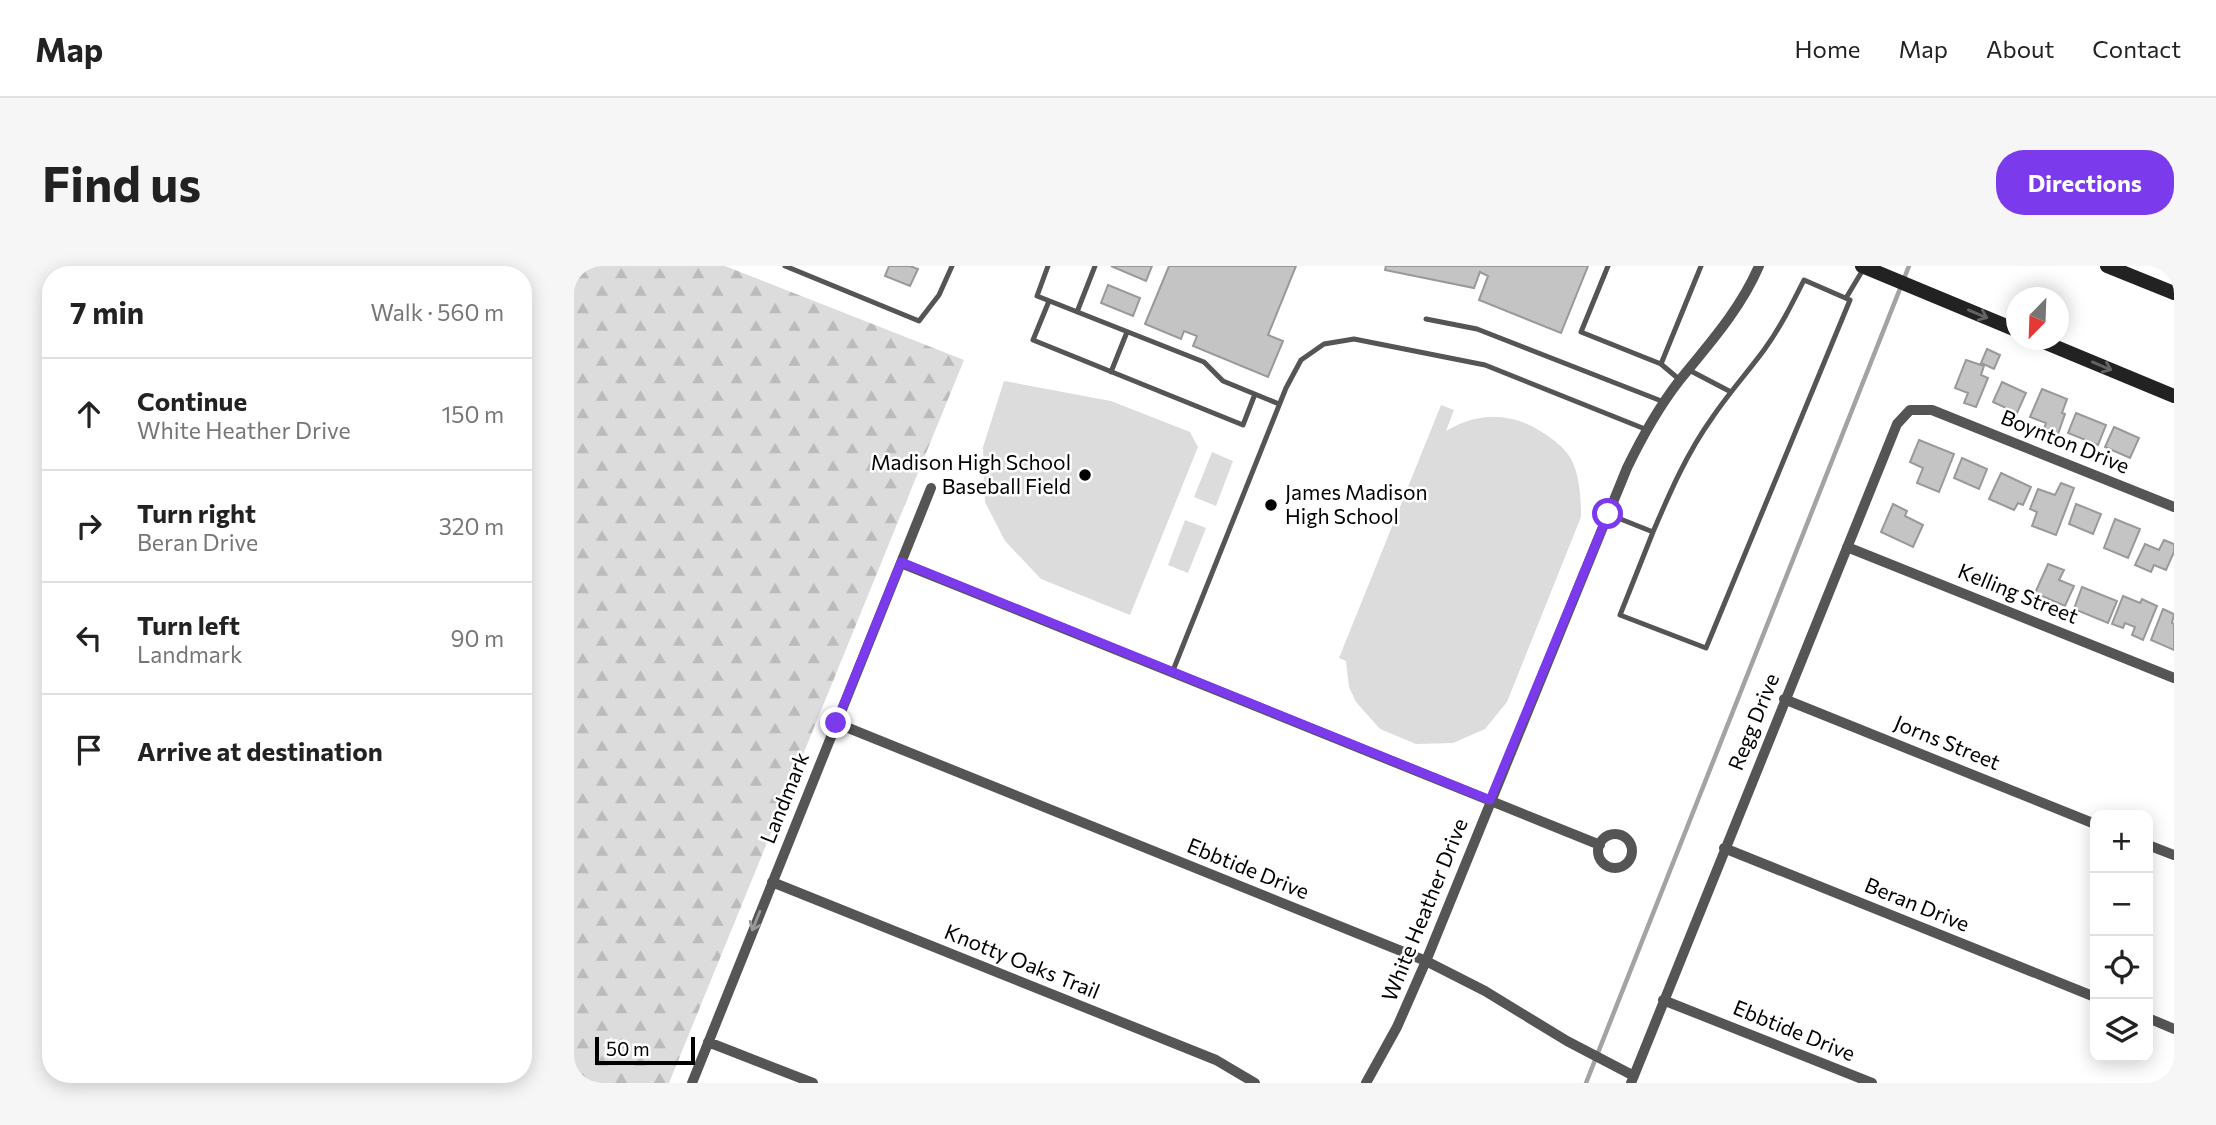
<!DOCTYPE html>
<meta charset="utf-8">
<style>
:root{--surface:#fff;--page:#f6f6f6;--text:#222;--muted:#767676;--line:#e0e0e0;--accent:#7c3aed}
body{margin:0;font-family:Commissioner,sans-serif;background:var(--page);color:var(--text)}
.controls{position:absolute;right:21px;bottom:21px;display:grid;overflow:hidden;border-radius:14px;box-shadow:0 4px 18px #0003}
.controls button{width:63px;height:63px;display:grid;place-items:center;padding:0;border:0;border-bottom:2px solid var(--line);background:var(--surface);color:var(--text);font:35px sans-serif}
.compass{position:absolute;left:1432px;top:21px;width:63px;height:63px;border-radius:50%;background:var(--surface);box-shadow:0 4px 18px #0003;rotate:203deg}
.scale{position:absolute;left:21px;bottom:18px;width:100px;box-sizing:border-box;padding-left:7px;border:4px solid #000;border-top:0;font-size:19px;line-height:24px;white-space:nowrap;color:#000;-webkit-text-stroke:5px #fff;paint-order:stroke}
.stop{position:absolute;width:21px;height:21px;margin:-16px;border:5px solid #7c3aed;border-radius:50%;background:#fff}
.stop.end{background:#7c3aed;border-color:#fff;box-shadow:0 2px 7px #0008}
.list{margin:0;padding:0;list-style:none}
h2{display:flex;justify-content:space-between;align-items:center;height:91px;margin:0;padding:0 28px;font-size:30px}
h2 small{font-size:23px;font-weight:400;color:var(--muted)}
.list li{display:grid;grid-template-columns:46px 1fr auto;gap:21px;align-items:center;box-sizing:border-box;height:112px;padding:0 28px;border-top:2px solid var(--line)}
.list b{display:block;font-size:26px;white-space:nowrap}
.list p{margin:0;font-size:23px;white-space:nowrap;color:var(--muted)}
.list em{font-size:23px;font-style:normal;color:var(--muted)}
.icon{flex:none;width:38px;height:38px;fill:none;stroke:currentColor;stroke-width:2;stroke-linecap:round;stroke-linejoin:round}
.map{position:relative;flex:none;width:1600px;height:817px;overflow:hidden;border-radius:28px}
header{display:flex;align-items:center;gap:42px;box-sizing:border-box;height:98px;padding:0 35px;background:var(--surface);border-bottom:2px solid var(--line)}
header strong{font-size:33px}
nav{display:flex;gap:38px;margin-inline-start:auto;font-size:24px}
.intro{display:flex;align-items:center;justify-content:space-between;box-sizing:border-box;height:168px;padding:0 42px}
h1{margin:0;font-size:49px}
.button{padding:18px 32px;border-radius:28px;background:var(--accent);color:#fff;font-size:24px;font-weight:700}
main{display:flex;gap:42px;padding:0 42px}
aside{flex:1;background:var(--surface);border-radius:28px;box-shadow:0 4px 18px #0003}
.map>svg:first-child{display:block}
.forest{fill:url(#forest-firs)}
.pitch{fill:#dcdcdc}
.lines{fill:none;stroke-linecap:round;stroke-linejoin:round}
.stream{stroke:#a3a3a3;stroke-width:4.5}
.building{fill:#c4c4c4;stroke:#999;stroke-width:2}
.service{stroke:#555;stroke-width:5}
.minor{stroke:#555;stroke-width:10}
.secondary{stroke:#222;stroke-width:14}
.oneway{stroke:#646464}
.oneway2{stroke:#999}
.route{stroke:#7c3aed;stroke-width:9}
.poi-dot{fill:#000;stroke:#fff;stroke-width:2.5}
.labels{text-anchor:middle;stroke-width:5;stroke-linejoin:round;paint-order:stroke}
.street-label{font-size:21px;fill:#000;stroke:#fff}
.poi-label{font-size:21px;fill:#000;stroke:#fff;text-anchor:end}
</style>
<header>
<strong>Map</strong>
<nav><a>Home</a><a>Map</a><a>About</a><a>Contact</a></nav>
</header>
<div class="intro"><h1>Find us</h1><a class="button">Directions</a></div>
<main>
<aside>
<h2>7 min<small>Walk · 560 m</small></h2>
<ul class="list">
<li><svg class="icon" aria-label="ahead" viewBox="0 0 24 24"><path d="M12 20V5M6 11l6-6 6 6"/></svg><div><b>Continue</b><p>White Heather Drive</p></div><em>150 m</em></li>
<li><svg class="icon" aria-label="right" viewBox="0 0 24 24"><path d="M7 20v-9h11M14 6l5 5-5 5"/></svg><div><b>Turn right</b><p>Beran Drive</p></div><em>320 m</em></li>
<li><svg class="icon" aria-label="left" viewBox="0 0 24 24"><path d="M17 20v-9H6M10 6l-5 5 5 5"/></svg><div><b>Turn left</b><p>Landmark</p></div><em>90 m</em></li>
<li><svg class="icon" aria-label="arrive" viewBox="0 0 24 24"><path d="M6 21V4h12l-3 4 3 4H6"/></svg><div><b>Arrive at destination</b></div></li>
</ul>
</aside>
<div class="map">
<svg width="1600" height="817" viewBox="0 0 1600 817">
<defs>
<pattern id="forest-firs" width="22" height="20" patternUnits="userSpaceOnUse" patternTransform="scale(1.75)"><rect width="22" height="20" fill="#dcdcdc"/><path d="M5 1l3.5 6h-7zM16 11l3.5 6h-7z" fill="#bbb"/></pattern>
</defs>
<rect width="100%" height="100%" fill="#fff"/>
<path class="forest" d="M0 0H151L390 94 95 817H0Z"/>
<path class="pitch" d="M430 115 537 135 616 166 624 181 556 349 467 313 431 275 411 236 409 181Z
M867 139 880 144 872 165C909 143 944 147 978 173 986 179 995 187 999 197 1006 214 1007 233 1007 251L933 436 911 463 879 477 842 478 806 463 782 436 775 421 772 395 765 392Z
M638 186 659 195 642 240 620 231Z
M611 254 632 262 614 307 594 299Z"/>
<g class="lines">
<path class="stream" d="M1012 817 1335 0"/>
</g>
<path class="building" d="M315 0H336L344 3 336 20 311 10Z
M537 0H578L572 15Z
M595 0H722L694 69 709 75 694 111 619 80 623 70 610 65 607 73 571 58Z
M812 0H1014L987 67 905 34 914 10 906 6 900 22 811 4Z
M534 19 566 32 559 50 527 37Z
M1413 83 1426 89 1420 103 1407 97Z
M1392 94 1410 100 1407 109 1414 112 1402 141 1390 137 1394 127 1381 122Z
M1428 116 1452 127 1443 147 1419 136Z
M1468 123 1493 133 1488 147 1491 148 1483 171 1469 165 1472 157 1456 151Z
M1502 147 1532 159 1524 179 1494 167Z
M1540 161 1565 172 1556 192 1531 181Z
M1345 174 1380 188 1365 226 1343 217 1349 202 1336 196Z
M1388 192 1413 203 1405 223 1380 212Z
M1427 207 1457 221 1449 239 1444 237 1440 244 1415 233Z
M1487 217 1500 222 1482 269 1458 260 1463 246 1456 243 1464 223 1481 229Z
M1319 238 1333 245 1331 250 1349 259 1339 281 1307 266Z
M1502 238 1527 248 1519 268 1495 258Z
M1541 253 1566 263 1554 292 1530 282Z
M1590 274 1600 278V286L1592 304 1580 299 1577 306 1561 299 1571 278 1585 284Z
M1474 298 1490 304 1485 314 1500 320 1491 340 1461 327Z
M1508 321 1543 335 1534 357 1500 343Z
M1549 330 1566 337 1568 333 1583 340 1569 374 1558 369 1561 361 1551 357 1549 362 1538 358Z
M1589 343 1600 348 1598 357 1600 358V384L1577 374Z"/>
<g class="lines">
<path class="service" d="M211 0 345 55 365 29 378 0
M474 0 463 30 630 96 649 115 705 138
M1034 0 1007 66 1087 98 1127 0
M1272 32 1290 2
M475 35 459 74 669 159 681 128
M503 46 521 0
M852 53 903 63 1090 136
M1087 98 1106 114
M1115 104 1157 126
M537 106 553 66
M1034 248 1079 266 1046 349 1132 382 1276 34 1230 14C1218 38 1206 62 1190 84 1173 107 1154 128 1138 152 1113 187 1096 226 1079 266
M598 407 712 122 727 94 750 78 780 73 911 99 1071 163"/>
<path class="minor" d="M1273 281 1600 412
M327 297 1026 579
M1210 433 1521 558
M262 457 852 695 911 725 993 775 1060 810
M1024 585a17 17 0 1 1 34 0a17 17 0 1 1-34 0Z
M1574 579 1600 589
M1150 582 1521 731
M198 616 642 794 681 817
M1089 734 1298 817
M1574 752 1600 763
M134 776 239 817
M118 817 357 222
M792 817 823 761 852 695 1053 202C1068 171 1084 142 1105 115 1135 78 1166 44 1185 0
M1057 817 1323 158 1336 144H1358L1600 241"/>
<path class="secondary" d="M1288 0 1442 64
M1533 0 1600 27
M1465 74 1600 130"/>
</g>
<defs><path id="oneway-shaft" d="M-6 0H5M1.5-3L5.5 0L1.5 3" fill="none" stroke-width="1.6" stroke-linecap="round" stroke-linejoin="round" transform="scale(1.75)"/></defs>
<g class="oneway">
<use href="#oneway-shaft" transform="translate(1404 48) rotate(23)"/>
<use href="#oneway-shaft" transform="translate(1528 100) rotate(23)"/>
</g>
<use class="oneway2" href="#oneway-shaft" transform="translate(182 655) rotate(112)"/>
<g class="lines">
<path class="route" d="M262 457 327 296 916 534 1034 248"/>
</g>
<g class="poi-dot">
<circle cx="511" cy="209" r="7"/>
<circle cx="697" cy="239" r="7"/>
</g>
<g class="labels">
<g class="street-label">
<text transform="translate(1491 176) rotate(22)" y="7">Boynton Drive</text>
<text transform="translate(1444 328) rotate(22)" y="7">Kelling Street</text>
<text transform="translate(1180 456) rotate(-68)" y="7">Regg Drive</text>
<text transform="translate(1373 477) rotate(22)" y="7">Jorns Street</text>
<text transform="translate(211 532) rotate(-68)" y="7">Landmark</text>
<text transform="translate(674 603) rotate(22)" y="7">Ebbtide Drive</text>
<text transform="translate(1343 639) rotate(22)" y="7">Beran Drive</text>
<text transform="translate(851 644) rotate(-68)" y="7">White Heather Drive</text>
<text transform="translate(448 696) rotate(22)" y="7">Knotty Oaks Trail</text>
<text transform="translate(1220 765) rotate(22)" y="7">Ebbtide Drive</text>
</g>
<g class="poi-label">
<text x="497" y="204">Madison High School<tspan x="497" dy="24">Baseball Field</tspan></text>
<text x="711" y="234" text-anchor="start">James Madison<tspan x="711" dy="24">High School</tspan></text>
</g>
</g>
</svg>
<div class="controls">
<button>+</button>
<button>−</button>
<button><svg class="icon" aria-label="locate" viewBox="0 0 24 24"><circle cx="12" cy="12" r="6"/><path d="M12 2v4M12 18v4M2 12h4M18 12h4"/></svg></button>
<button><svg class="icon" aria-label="layers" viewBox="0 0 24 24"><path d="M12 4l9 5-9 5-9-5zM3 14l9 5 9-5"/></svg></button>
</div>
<svg class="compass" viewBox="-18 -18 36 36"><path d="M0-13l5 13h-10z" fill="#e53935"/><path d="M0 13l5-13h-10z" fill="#767676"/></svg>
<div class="scale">50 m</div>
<div class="stop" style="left:1034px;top:248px"></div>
<div class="stop end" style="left:262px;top:457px"></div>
</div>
</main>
